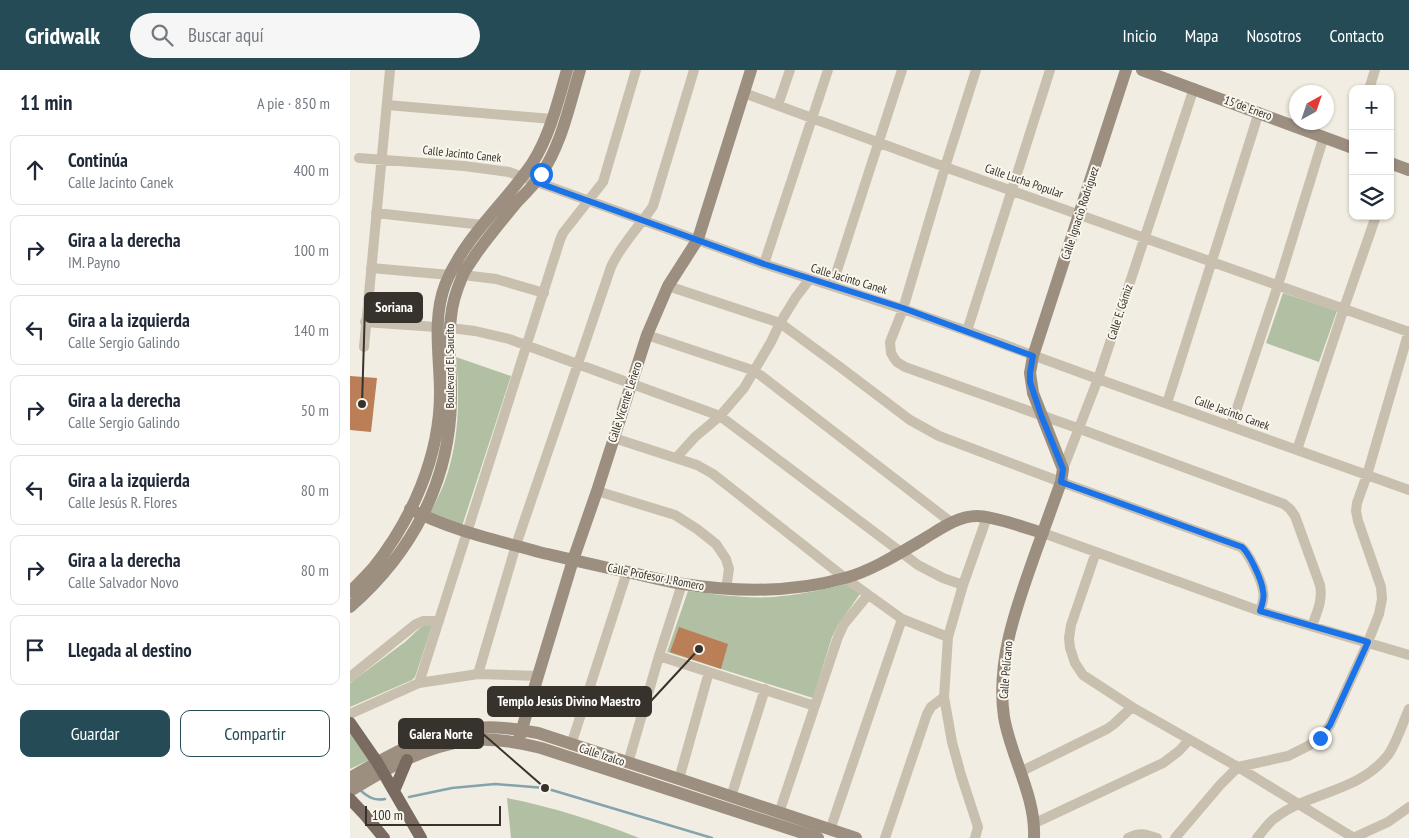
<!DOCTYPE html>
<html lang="es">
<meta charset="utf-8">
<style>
:root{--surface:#fff;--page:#f6f6f7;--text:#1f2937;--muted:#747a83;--line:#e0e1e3;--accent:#254b56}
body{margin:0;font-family:"PT Sans Narrow",sans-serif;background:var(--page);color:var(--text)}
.controls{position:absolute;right:15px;top:15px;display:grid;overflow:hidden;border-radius:10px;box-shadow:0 1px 4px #0004}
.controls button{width:45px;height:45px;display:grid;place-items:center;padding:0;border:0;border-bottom:1px solid var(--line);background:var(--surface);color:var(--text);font:25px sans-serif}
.compass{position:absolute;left:939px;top:15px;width:45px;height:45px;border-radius:50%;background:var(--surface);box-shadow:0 1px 4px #0004;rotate:40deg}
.scale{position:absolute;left:15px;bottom:12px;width:136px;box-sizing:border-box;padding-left:5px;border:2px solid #38322c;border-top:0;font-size:14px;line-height:18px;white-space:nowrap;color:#38322c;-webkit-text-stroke:4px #f9f6ee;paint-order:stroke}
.stop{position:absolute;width:15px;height:15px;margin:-11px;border:4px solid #1a73e8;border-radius:50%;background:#fff}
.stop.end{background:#1a73e8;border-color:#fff;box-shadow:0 1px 5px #0008}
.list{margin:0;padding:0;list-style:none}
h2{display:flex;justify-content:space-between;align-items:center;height:65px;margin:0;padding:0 20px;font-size:21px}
h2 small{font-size:16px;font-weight:400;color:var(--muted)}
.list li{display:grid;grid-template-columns:32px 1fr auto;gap:15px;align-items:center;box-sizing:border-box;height:70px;margin:0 10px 10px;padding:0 10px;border:1px solid var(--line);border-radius:10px}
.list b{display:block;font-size:19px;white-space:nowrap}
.list p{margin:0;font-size:16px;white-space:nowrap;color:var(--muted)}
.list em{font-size:16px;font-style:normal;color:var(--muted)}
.actions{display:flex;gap:10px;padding:15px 20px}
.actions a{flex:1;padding:11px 0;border:1px solid var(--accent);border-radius:10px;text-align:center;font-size:18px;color:var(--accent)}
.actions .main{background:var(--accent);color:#fff}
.icon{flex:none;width:28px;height:28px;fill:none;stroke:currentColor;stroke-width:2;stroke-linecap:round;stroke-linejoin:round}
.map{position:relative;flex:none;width:1059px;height:768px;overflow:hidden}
header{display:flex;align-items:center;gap:30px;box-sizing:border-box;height:70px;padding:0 25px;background:var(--accent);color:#fff}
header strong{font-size:24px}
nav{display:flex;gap:28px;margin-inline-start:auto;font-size:18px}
.search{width:350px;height:45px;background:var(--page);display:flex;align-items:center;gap:12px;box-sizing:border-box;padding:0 18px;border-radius:28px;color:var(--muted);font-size:19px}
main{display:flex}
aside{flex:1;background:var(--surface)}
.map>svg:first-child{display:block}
.green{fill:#b1bfa3}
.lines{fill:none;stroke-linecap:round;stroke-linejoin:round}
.stream{stroke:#83a4ac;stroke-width:2.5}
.building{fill:#ba7f57}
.street{stroke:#c9bfae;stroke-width:10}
.secondary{stroke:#9c8f80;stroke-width:12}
.primary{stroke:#796b5f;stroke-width:12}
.route{stroke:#1a73e8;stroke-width:6}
.labels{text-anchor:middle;stroke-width:4;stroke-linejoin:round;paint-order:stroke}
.street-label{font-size:12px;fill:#38322c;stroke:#f9f6ee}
.leader{fill:none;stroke:#38322c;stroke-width:2}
.callout-dot{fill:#38322c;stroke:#f9f6ee;stroke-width:2}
.callout{fill:#38322c;stroke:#38322c;stroke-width:2}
.callout-label{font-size:14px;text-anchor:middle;font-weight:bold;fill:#fff}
</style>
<header>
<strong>Gridwalk</strong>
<div class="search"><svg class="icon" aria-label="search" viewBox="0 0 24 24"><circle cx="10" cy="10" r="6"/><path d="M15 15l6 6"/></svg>Buscar aquí</div>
<nav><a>Inicio</a><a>Mapa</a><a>Nosotros</a><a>Contacto</a></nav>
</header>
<main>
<aside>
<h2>11 min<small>A pie · 850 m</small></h2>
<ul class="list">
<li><svg class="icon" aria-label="ahead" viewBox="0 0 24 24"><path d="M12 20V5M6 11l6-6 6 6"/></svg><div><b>Continúa</b><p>Calle Jacinto Canek</p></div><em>400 m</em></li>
<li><svg class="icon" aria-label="right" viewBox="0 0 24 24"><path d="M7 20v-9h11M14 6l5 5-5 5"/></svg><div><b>Gira a la derecha</b><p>IM. Payno</p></div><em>100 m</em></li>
<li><svg class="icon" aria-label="left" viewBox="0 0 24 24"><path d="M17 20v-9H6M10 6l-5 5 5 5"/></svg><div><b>Gira a la izquierda</b><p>Calle Sergio Galindo</p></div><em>140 m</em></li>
<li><svg class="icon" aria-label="right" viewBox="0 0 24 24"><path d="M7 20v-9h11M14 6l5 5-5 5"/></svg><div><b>Gira a la derecha</b><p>Calle Sergio Galindo</p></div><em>50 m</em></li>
<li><svg class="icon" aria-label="left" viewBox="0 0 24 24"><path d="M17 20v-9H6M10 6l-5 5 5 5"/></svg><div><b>Gira a la izquierda</b><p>Calle Jesús R. Flores</p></div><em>80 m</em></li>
<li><svg class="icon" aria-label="right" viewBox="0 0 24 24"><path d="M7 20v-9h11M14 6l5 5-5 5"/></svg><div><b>Gira a la derecha</b><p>Calle Salvador Novo</p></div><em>80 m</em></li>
<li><svg class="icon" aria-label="arrive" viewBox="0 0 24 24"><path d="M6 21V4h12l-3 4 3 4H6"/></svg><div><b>Llegada al destino</b></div></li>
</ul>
<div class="actions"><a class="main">Guardar</a><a>Compartir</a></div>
</aside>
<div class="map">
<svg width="1059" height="768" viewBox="0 0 1059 768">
<rect width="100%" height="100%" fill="#f1ede2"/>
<path class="green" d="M933 223 987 241 969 292 916 273Z
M106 287 161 306 112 456 80 443C85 433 91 422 95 411 109 372 110 329 106 287Z
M496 514 510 524 488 555 482 567 463 628 317 582 338 521C366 524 395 529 423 527 448 525 472 520 496 514Z
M77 554 82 556 65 607 62 610 0 637V613L55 572 71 557Z
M0 664 19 690 0 699Z
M157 728C202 737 247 751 289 768H161Z"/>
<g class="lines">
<path class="stream" d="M10 720C18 727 24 731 35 729
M59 727 102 718 145 714 195 718 362 768"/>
</g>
<path class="building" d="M0 306 27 308 21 362 0 360Z
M329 557 378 574 371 599 320 582Z"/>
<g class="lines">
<path class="street" d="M626 0 595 97 553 239 540 272 541 283 544 288 547 292 555 297 730 359 934 434 940 439 945 446 970 515C973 530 967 542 962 556
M1019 19 1025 0
M394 23 595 97 1059 262
M37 35 202 49
M428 35 440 0
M9 88 114 96 159 102 414 194 553 239 617 261 748 309 1059 420
M26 143 133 155
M414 194 478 0
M21 198 100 205
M113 205 146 209 194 223
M318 216 430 253 490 297 560 350 589 366 711 412 891 477C899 483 912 511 913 521 915 528 912 535 910 541
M482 216 552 0
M15 252 100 258 125 261 159 269 370 346 568 495 593 508 613 515
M617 261 700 0
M297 265 405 301 602 453
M14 277 40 0
M817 333 909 42
M881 356 928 215 974 66
M264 368 347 395 363 404 495 508 552 549 598 567
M947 380 994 238 1026 146
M326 388 345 367 370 346 394 318 421 272 430 253 446 227 459 210
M713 399 748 309 844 18
M247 421 325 445 347 459 366 474 376 489 379 499 376 519
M693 463 910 541 1059 585
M746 482 721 555 719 568 720 578 725 593 733 605 782 637 888 697 1004 768
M309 586 465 636
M128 604 166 475 261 197C270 176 290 156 303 136L344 0
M0 607 66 554 73 551H89
M69 613 210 170 213 163 253 112 286 0
M0 644 69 613 128 604 188 606
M221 675 277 502
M278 693 309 586 332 514
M670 702 757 659 764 654 782 637
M329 709 359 602
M381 727 415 619
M429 743 488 567 494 554 518 525
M685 753 813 693 829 681 839 670
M480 760 552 549
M535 768 577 644 581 637 594 627
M625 768 628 757 611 705 602 672 594 627 598 567 613 515 637 447
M778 768C790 762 795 764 807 768
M825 768 870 715 888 697 938 686 958 676 970 668 980 655 1018 572 1029 544 1032 529 1031 517 1008 451 1006 441 1007 433 1017 405 1059 261
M907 768C913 761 918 753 925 748 960 721 1008 723 1038 685 1046 674 1053 652 1059 639
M1003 768 1038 752 1059 737"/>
<path class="secondary" d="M792 0 1003 78
M1040 93 1059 100
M60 439C100 460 146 470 189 482 219 489 248 496 278 502 296 506 315 511 333 514 386 522 442 523 495 508 521 501 548 484 572 470 589 460 607 446 627 446 644 446 675 458 693 463
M0 522C8 514 16 506 24 497 62 449 90 386 90 323 90 287 82 250 95 215 114 167 155 134 183 92 200 65 208 31 217 0
M0 537C61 484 100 412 101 330 102 302 97 274 101 247 102 233 107 219 112 207 115 199 121 192 126 184 139 166 153 149 168 131 176 123 184 115 190 106 212 74 219 36 230 0
M168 672 223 490 247 421 297 265 318 216 348 169 401 0
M0 708C37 686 75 664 119 659 142 655 166 659 188 663L329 709 506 768
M0 721C36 699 73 677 115 671 141 667 167 672 191 678L468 768
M684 768C686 726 661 688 654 647 646 592 666 538 684 487 693 462 702 437 711 412L713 399 683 323 680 303 683 286 776 0"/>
<path class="primary" d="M0 653 27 692 71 768
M44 721 57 690
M0 729 15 745 34 768"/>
</g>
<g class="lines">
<path class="route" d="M191 104 186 112 414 194 553 238 683 286 680 303V312L691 345 713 399 711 412 892 477C899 483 912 510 913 521 915 527 912 535 910 541L1018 572 980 655 970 668"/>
</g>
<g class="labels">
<g class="street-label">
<text transform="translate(898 38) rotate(20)" y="4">15 de Enero</text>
<text transform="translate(112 84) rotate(6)" y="4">Calle Jacinto Canek</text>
<text transform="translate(674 111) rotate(19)" y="4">Calle Lucha Popular</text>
<text transform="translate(730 143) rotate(-72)" y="4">Calle Ignacio Rodríguez</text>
<text transform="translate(499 209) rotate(17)" y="4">Calle Jacinto Canek</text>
<text transform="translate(770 242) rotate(-72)" y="4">Calle E. Gámiz</text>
<text transform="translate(100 296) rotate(-90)" y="4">Boulevard El Saucito</text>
<text transform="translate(275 332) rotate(-72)" y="4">Calle Vicente Leñero</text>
<text transform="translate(882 343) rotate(20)" y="4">Calle Jacinto Canek</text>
<text transform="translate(306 507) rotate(11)" y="4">Calle Profesor J. Romero</text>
<text transform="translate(656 600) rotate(-85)" y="4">Calle Pelícano</text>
<text transform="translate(252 685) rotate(18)" y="4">Calle Izalco</text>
</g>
</g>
<path class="leader" d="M12 334L15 237M349 579L301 631M195 718L133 664"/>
<g class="callout-dot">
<circle cx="12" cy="334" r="5"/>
<circle cx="349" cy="579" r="5"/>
<circle cx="195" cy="718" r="5"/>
</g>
<g class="callout">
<rect x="15" y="223" width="57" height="29" rx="5"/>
<rect x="138" y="617" width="163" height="29" rx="5"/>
<rect x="49" y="649" width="84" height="29" rx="5"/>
</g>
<g class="callout-label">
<text x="44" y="242">Soriana</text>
<text x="219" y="636">Templo Jesús Divino Maestro</text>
<text x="91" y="669">Galera Norte</text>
</g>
</svg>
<div class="controls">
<button>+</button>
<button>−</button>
<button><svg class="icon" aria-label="layers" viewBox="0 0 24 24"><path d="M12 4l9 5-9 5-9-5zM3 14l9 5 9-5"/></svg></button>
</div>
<svg class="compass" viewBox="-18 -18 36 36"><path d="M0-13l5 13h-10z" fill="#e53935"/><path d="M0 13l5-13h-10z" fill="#747a83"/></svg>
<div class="scale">100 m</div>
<div class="stop" style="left:191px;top:104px"></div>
<div class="stop end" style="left:970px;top:668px"></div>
</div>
</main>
